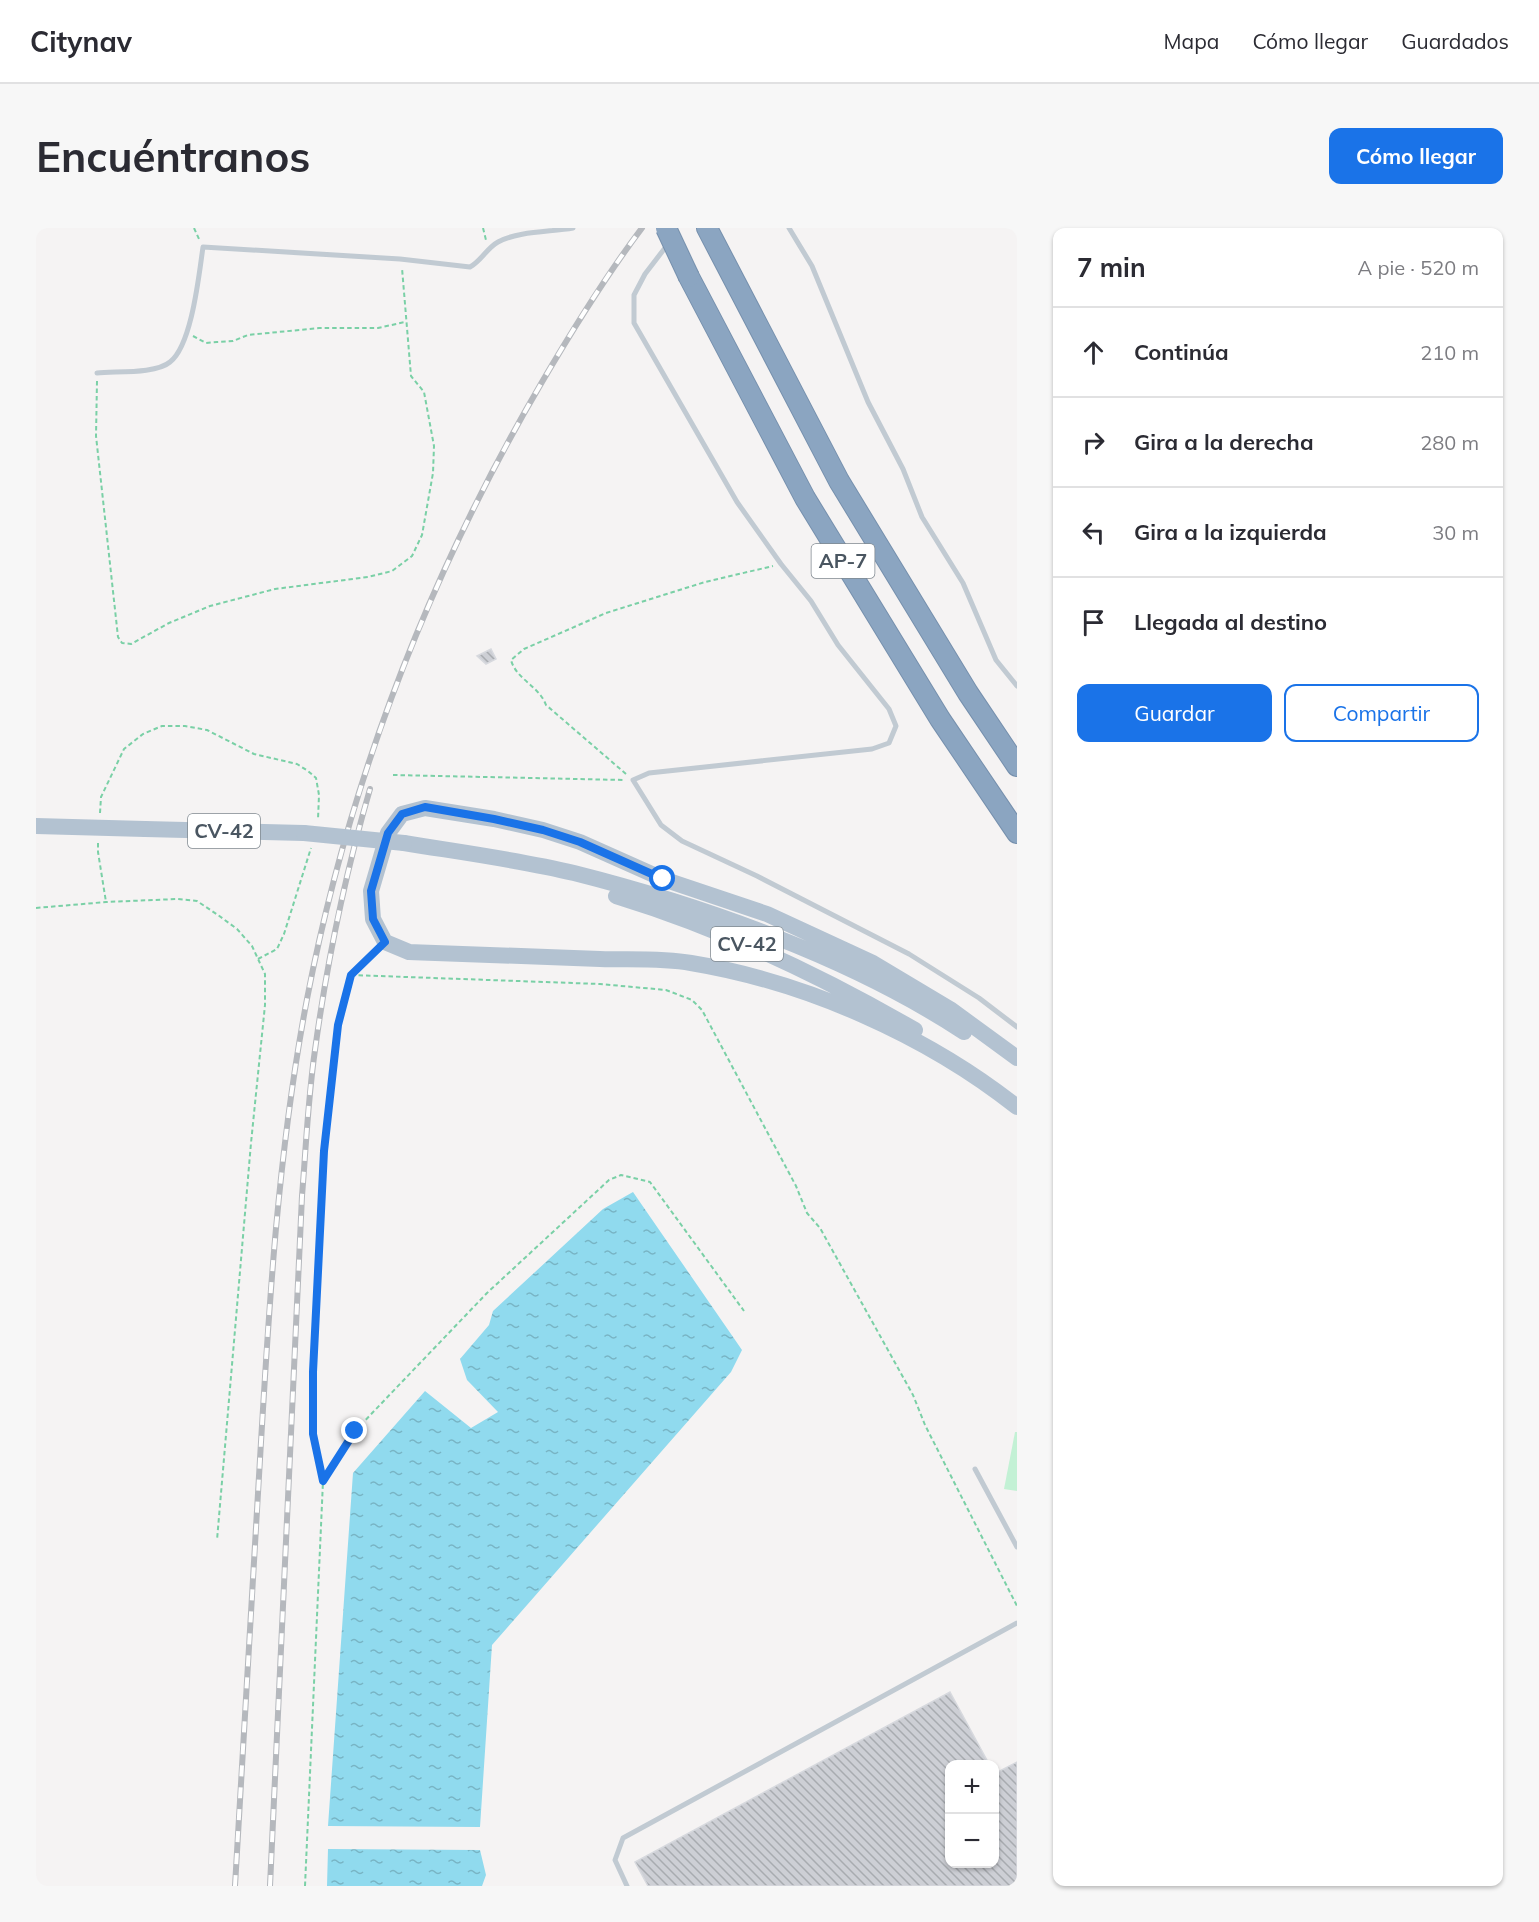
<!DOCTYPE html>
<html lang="es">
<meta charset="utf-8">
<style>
:root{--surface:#fff;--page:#f7f7f7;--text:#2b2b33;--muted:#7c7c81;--line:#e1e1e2;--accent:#1a73e8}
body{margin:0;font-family:Mulish,sans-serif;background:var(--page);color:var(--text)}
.controls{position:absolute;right:18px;bottom:18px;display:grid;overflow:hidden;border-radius:12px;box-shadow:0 2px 4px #0004}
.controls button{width:54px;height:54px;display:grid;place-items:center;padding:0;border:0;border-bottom:2px solid var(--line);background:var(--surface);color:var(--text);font:30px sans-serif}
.stop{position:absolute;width:18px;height:18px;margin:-14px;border:4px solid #1a73e8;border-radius:50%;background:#fff}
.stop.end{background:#1a73e8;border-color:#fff;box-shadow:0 2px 6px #0008}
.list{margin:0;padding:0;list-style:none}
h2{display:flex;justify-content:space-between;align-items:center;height:78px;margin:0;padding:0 24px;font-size:26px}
h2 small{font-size:20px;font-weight:400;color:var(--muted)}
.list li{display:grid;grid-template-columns:39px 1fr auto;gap:18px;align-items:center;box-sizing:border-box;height:90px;padding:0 24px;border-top:2px solid var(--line)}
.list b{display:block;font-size:22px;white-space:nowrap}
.list em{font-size:20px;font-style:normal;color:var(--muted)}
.actions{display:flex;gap:12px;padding:18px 24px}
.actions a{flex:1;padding:14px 0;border:2px solid var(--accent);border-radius:12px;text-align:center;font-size:21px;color:var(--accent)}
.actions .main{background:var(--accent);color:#fff}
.icon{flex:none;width:33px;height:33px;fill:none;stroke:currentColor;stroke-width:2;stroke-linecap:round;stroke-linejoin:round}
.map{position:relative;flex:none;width:981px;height:1658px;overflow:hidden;border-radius:12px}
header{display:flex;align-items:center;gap:36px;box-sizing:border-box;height:84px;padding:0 30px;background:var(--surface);border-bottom:2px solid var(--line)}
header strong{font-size:28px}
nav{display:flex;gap:33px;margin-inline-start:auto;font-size:21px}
.intro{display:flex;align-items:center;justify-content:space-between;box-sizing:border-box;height:144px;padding:0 36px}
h1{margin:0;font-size:42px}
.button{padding:15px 27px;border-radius:12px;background:var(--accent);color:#fff;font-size:21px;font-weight:700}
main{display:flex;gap:36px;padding:0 36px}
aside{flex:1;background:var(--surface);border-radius:12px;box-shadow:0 2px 4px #0004}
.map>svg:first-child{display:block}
.pitch{fill:#c3f1d5}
.water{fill:url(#water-ripples)}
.building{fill:url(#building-back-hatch);stroke:#d7d9de;stroke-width:1.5}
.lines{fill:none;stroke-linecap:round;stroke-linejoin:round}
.motorway-casing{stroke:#7690ad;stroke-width:22}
.path{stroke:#7ad0a6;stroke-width:2;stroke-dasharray:4.5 3;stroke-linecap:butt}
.service{stroke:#c1cad2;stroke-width:5}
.primary{stroke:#b3c2d1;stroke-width:16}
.motorway{stroke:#8ba5c1;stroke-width:20}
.rail-casing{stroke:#b5b8bd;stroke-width:6}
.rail{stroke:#fff;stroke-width:4;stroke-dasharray:11;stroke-linecap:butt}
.motorway-bridge-casing{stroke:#7690ad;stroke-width:22;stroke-linecap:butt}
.primary-bridge{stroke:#b3c2d1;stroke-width:16}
.motorway-bridge{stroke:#8ba5c1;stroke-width:20}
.route{stroke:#1a73e8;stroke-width:8}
.labels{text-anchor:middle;stroke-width:5;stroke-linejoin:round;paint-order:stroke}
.shield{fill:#fff;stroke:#808990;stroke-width:1.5}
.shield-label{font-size:20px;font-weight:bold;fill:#4a5661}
</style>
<header>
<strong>Citynav</strong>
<nav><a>Mapa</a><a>Cómo llegar</a><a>Guardados</a></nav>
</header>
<div class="intro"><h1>Encuéntranos</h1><a class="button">Cómo llegar</a></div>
<main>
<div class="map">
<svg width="981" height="1658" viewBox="0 0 981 1658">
<defs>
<pattern id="water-ripples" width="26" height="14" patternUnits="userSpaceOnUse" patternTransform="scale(1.5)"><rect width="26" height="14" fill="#90daee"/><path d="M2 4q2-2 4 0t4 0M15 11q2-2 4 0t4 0" fill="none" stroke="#78b4c4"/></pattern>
<pattern id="building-back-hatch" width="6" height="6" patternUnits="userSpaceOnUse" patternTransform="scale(1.5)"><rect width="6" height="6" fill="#cdcfd5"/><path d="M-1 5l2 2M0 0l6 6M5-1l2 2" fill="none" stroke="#a8abb0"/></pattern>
</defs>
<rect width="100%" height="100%" fill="#f5f3f3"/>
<path class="pitch" d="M979 1204H981V1263L968 1261Z"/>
<path class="water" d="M597 964 706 1122 695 1144 456 1417 444 1599 292 1598 317 1245 389 1163 435 1200 462 1184 431 1152 424 1131 453 1097 457 1083 567 981Z
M292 1621 444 1622 450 1647 446 1658H291Z"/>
<path class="building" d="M455 421 460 431 450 436 441 428Z
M914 1464 953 1536H914V1635H958V1546L981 1534V1658H612L599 1634Z"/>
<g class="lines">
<g class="motorway-casing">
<path id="motorway" d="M671 0 803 253 932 465 981 538
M653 49 769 270 904 491 981 605"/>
</g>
<path class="path" d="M158 0 163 11
M447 0 450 12
M157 108 170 115 181 114 197 113 212 107 283 100H342L369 94
M61 153 60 208 82 409 86 415 95 416 133 395 174 378 239 361 332 349 356 343 376 328 386 307 397 245 398 218 388 164 375 148 366 40
M590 546 510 477C503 458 480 451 475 432L488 421 570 385 669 354 737 338
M357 547 588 552
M64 585 65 569 88 521 107 506 126 498H149L171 502 218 526 261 536 272 543 280 550 283 567 282 591
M62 615V624L70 674
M0 680 70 674 141 671 161 673 182 687 201 701 216 718 229 746V777L215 915 181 1312
M222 731 241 721 248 706 275 620
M315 747 564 756 630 762 656 772 666 782 760 958 771 985 784 1000 877 1167 889 1197 981 1378
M287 1253 319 1203 451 1065 573 952 585 947 614 954 708 1083
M269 1658 287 1253 277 1206V1144L288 923 301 797 315 747 338 724"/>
<path class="service" d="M753 0 776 38 832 174 867 241 886 289 927 355 960 432 981 458
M632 16 609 46 598 67V95L701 274 745 336 775 373 802 417 853 481 860 498 853 515 836 521 613 545 597 552 625 597 646 613 721 648 873 726 943 770 981 799
M61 145C80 143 120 146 134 134 156 117 163 46 167 19L364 31 434 39C445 33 451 20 462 14 482 3 515 4 537 0
M939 1241 981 1319
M591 1658 579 1632 587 1610 981 1395"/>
<path class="primary" d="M109 601 268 605
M368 615C423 624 484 632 538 645 669 678 815 730 928 804
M580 668C685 700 784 747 879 802
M981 830 914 781 837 735 731 686 627 651 544 614 507 602 458 591 389 580 366 586 352 605 335 663 337 691 349 714 373 724C437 726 501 729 564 731 594 732 626 730 655 735 770 754 890 807 981 879"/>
<use href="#motorway" class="motorway"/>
<g class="rail-casing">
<path id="rail" d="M199 1658C207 1516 216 1373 224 1231 233 1077 242 923 271 771 313 553 394 345 506 154 537 101 569 49 606 0
M234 1658 266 968C270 919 272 870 279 822 291 734 309 647 334 561"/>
</g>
<use href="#rail" class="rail"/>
<g class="motorway-bridge-casing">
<path id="motorway-bridge" d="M630 0 653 49"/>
</g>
<path class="primary-bridge" d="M0 598 109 601
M268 605 368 615"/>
<use href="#motorway-bridge" class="motorway-bridge"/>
</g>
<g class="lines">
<path class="route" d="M319 1203 287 1253 277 1206V1144L288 923 302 797 315 747 349 714 337 691 335 663 352 605 366 586 389 579 458 591 507 602 544 614 627 651"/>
</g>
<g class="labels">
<g class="shield">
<rect x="775.5" y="316" width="63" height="34" rx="4.5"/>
<rect x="152" y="586" width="72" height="34" rx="4.5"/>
<rect x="675" y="699" width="72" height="34" rx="4.5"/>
</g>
<g class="shield-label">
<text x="807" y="340">AP-7</text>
<text x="188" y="610">CV-42</text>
<text x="711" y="723">CV-42</text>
</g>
</g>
</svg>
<div class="controls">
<button>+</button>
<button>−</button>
</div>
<div class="stop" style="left:627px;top:651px"></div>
<div class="stop end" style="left:319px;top:1203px"></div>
</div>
<aside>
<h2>7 min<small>A pie · 520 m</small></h2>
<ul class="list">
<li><svg class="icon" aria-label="ahead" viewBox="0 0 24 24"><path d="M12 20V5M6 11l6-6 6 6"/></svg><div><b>Continúa</b></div><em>210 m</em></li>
<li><svg class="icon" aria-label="right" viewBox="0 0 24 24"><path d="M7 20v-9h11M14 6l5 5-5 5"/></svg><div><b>Gira a la derecha</b></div><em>280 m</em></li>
<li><svg class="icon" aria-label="left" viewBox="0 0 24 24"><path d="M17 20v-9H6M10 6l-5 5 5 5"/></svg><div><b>Gira a la izquierda</b></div><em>30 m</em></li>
<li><svg class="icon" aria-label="arrive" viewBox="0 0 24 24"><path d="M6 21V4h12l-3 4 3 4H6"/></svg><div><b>Llegada al destino</b></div></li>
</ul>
<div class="actions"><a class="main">Guardar</a><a>Compartir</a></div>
</aside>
</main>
